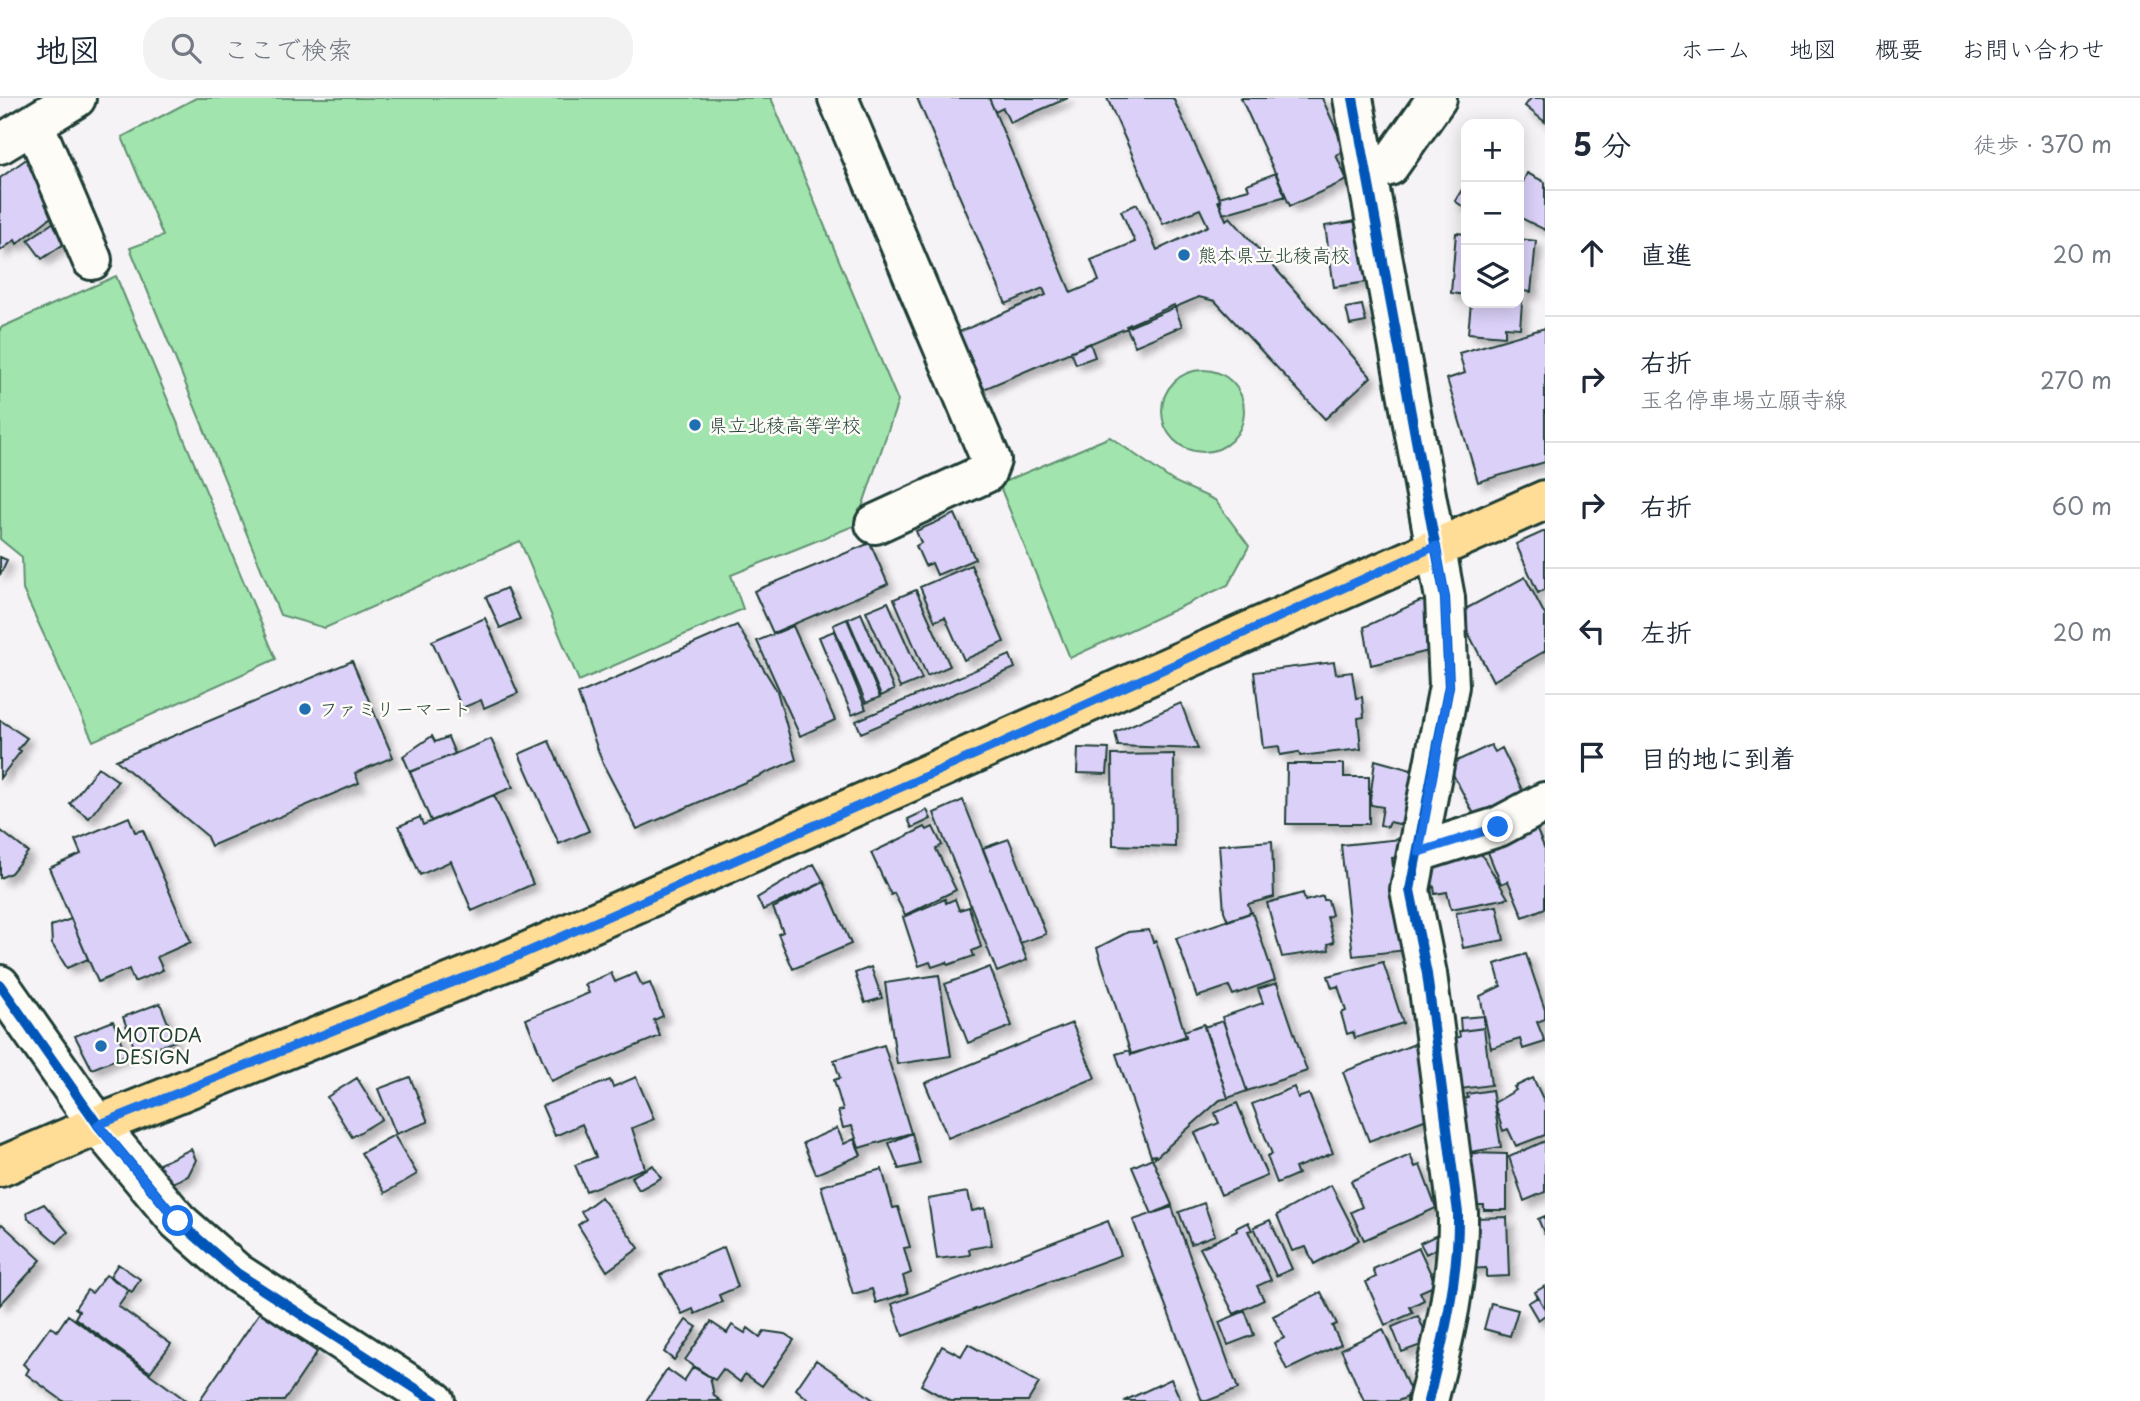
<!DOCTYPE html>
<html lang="ja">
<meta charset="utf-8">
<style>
:root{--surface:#fff;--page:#f2f2f3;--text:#1f2937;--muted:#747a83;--line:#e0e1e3}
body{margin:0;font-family:"Playpen Sans","Klee One",sans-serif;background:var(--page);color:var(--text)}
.controls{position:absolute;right:21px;top:21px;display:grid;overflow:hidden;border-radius:14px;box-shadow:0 4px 18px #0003}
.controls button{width:63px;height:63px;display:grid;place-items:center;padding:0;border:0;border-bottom:2px solid var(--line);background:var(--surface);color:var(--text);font:35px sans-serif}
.stop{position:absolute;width:21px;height:21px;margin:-16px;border:5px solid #1a73e8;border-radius:50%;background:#fff}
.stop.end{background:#1a73e8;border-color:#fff;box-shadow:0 2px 7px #0008}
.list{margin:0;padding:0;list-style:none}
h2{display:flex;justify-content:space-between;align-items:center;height:91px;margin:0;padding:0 28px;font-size:30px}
h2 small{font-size:23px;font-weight:400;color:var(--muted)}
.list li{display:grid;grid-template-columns:46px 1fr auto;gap:21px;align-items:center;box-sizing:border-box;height:126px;padding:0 28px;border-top:2px solid var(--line)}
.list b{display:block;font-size:26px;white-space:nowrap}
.list p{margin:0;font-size:23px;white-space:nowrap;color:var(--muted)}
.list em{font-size:23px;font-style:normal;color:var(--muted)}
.icon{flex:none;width:38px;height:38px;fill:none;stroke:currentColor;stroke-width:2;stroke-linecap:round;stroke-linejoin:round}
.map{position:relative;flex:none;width:1545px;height:1303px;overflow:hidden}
header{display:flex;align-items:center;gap:42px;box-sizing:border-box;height:98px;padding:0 35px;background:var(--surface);border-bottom:2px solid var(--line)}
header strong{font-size:33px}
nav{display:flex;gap:38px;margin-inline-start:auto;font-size:24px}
.search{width:490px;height:63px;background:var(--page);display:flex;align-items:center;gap:18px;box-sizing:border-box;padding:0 24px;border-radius:28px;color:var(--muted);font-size:26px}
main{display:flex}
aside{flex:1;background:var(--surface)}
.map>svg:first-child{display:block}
.green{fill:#a1e4ae;stroke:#609071;stroke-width:2}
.building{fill:#dad0f8;stroke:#1f3d34;stroke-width:2;filter:url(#shadow)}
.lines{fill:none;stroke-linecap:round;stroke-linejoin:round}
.minor-casing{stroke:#1f3d34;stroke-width:44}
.major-casing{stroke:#1f3d34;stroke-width:44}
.minor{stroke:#fdfcf7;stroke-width:38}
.major{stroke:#ffdd96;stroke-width:38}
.cycleway-casing{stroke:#fdfcf7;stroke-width:15}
.cycleway{stroke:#0057b8;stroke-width:10}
.route{stroke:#1a73e8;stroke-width:9}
.poi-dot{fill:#1f6fb2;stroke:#fdfcf7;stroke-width:2.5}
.labels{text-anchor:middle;stroke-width:5;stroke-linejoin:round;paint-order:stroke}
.poi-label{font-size:19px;fill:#1f3d34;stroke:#fdfcf7;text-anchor:start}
</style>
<header>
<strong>地図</strong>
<div class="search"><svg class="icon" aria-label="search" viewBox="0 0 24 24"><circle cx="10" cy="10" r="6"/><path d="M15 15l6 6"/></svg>ここで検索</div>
<nav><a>ホーム</a><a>地図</a><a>概要</a><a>お問い合わせ</a></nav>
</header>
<main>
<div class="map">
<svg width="1545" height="1303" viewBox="0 0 1545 1303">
<defs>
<filter id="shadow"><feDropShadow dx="6" dy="6" stdDeviation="3.5" flood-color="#0004"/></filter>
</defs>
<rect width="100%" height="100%" fill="#f6f3f7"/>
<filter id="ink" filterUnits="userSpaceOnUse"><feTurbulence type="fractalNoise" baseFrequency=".0143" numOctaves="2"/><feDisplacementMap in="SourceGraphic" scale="14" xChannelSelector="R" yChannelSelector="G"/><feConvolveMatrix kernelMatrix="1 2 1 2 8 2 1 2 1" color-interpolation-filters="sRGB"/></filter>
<g filter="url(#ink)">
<path class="green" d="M196 0H771L898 303 856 427 731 477 743 511 579 583 520 443 325 530 280 517 130 150 163 138 122 39Z
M116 178 276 561 93 643 23 492 22 459 0 441V230Z
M1162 313a41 41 0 1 1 82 0a41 41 0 1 1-82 0Z
M1110 339 1173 383 1215 402 1249 448 1228 487 1070 560 999 386Z"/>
<path class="building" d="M917 0H989L1071 195 1099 183 1091 162 1135 144 1121 113 1137 106 1157 152 1208 128 1200 111 1163 126 1107 0H1173L1221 103H1218L1226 122 1230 119 1371 279 1325 321 1215 203 1199 199 984 291 959 234 1046 197 1043 190 1006 206Z
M989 0H1068L1010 25 1003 10 995 14Z
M1241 0H1322L1346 53 1336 57 1347 82 1290 108Z
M1531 0H1545V24L1525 8Z
M32 57 55 116 17 146 15 142 0 153V80Z
M1276 75 1286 98 1223 116 1219 99 1249 91 1247 86Z
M1527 75 1545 84V132L1519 119V92Z
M1466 85V111L1455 103Z
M1357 123 1367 184 1334 189 1325 128Z
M54 124 68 143 42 161 28 142Z
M1456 135 1466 136V197L1451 195Z
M1519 141 1536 143 1531 194 1523 193 1520 230 1505 229V238L1468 235 1471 205H1519Z
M1174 207 1182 228 1135 248 1126 228Z
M1362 207 1366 224 1350 227 1346 210Z
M1545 230V364L1478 384 1447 281 1465 275 1459 255Z
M1090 245 1095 259 1076 266 1071 253Z
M955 416 975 461 937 477 932 465 925 468 916 448 921 445 916 433Z
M1545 433V491L1538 495 1516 446Z
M870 445 888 486 773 535 754 493Z
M0 459 7 462 0 477Z
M971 467 1004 544 964 562 945 519 935 523 920 489Z
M1525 479 1545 517V553L1493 583 1458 515Z
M506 490 520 521 500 530 486 499Z
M916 492 950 568 927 578 894 501Z
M1420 503 1431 504 1437 551 1371 567 1364 529Z
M888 504 922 581 900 590 866 513Z
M861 515 894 592 881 598 848 521Z
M485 520 518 595 484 610 481 602 462 610 432 543Z
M847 521 880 599 866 605 833 527Z
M737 527 777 593 796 662 637 731 603 666 578 596Z
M793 528 835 622 800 638 757 543Z
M834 533 866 611 852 617 819 539Z
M1010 557 1015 570 861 635 856 623Z
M352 563 393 659 355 675 359 685 211 748 206 737 116 662Z
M1334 564 1336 576 1352 574 1356 600 1362 599 1364 619 1358 620 1361 651 1300 658 1299 654 1280 657 1279 648 1263 650 1254 574Z
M1181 605 1198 651 1118 648 1115 634Z
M0 622 27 640 18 651 21 653 0 680Z
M432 638 435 644 448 639 455 656 410 674 403 658Z
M491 641 513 689 431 723 410 674Z
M549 643 589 733 559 746 519 656Z
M1491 647 1495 654 1502 650 1524 696 1475 718 1448 667Z
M1078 650 1109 651 1107 676 1077 675Z
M1174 656 1175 749 1113 747 1112 657Z
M1375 662 1422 675 1412 729 1390 724 1388 729 1380 727 1383 709 1371 707 1370 702Z
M1287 666H1344V679H1369V726H1286Z
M98 669 118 683 89 720 70 706Z
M494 697 533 786 472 813 451 763 420 777 399 728 420 719 423 727Z
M963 702 1027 862 997 874 934 715Z
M927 712 931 721 912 730 908 721Z
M129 719 135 734 143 732 191 844 157 859 163 872 134 884 129 871 98 884 49 770 81 756 75 742Z
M1533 723 1545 751V810L1523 819 1508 783 1501 786 1485 747Z
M925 729 927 732 933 729 942 747 936 751 956 792 905 817 894 795 891 797 871 755Z
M0 732 28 754 11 775 0 780Z
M1009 741 1046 836 1020 845 983 750Z
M1401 741 1404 759 1392 760 1398 815 1407 852 1353 858 1341 747Z
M1272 743 1274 799 1248 806 1251 815 1228 823 1224 813 1219 747Z
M1477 749 1508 800 1451 811 1447 794 1435 796 1434 789 1429 790 1430 759Z
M814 766 824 784 763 812 757 800Z
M824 784 851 846 793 871 778 836 783 834 773 810Z
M1303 795 1305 803 1323 798 1324 802H1328L1332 817 1327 819 1334 844 1328 846 1329 852 1282 859 1267 805Z
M945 801 946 805 955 801 959 812 969 809 981 849 972 853 974 858 948 867 947 864 932 869 930 864 919 868 903 819Z
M1497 808 1504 842 1463 850 1456 815Z
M1252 814 1275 882 1233 897 1229 888 1197 899 1176 840Z
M71 821 88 861 67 870 52 846 51 828Z
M1149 832 1153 844 1156 843 1186 939 1131 956 1097 850 1128 834Z
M1526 856 1545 912V921L1537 924 1545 944 1523 951 1520 941 1491 950 1480 898 1501 888 1495 866Z
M1383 864 1403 925 1355 940 1353 934 1347 936 1341 915 1346 913 1338 888 1332 890 1328 878Z
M871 869 882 900 865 905 855 875Z
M990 869 1012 928 968 945 945 886Z
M611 875 615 884 636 875 642 888 650 885 663 918 654 922 660 938 551 983 526 921 589 895 585 886Z
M939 877 951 958 897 966 885 885Z
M1277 885 1307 973 1247 993 1222 919 1263 905 1258 891Z
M160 905 175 943 137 957 123 919Z
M1484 918V930L1461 933 1460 920Z
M113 923 126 957 92 971 75 938Z
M1223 923 1247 993 1228 1000 1204 929Z
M1072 925 1095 980 948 1040 925 985Z
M1204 926 1228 1000 1220 1002 1155 1060V1057L1151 1058 1116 956 1130 952 1131 957 1186 938 1184 933Z
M1484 930 1491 987 1453 992 1446 941 1460 939 1459 933Z
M1420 944 1432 1019 1369 1043 1343 974Z
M884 947 911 1035 859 1050 852 1028 843 1030 838 1013 843 1012 834 982 840 980 834 962Z
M410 979 428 1024 396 1036 378 991Z
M636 979 654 1021 632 1030 645 1070 586 1093 575 1067 596 1059 582 1026 555 1038 542 1008 610 982 613 989Z
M357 980 382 1021 352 1039 327 999Z
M1533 980 1545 1005V1037L1516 1048 1508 1031 1503 1033 1494 1005 1516 992 1514 989Z
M1294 989 1298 1000 1309 996 1333 1055 1295 1070 1298 1076 1277 1085 1267 1058 1272 1056 1252 1006Z
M1492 992 1501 1049 1464 1055 1455 1002 1468 1000 1467 996Z
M1237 1005 1267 1078 1221 1097 1195 1035 1219 1025 1215 1015Z
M837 1030 844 1046 854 1041 861 1057 816 1076 803 1045Z
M912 1035 920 1066 899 1071 889 1045Z
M394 1037 417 1076 385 1095 361 1055Z
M1545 1043V1094L1524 1103 1509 1059Z
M191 1051 196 1062 188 1078 170 1086 155 1068Z
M1469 1055 1507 1056V1112H1484V1107H1467Z
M1410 1057 1415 1069 1420 1067 1436 1110 1364 1142 1351 1114 1362 1109 1351 1083Z
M1152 1060 1172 1107 1152 1116 1132 1069Z
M653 1067 661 1080 639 1092 631 1079Z
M882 1071 893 1110 898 1109 910 1149 904 1150 911 1175 903 1178 908 1195 876 1205 872 1191 853 1196 821 1088Z
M1331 1087 1359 1142 1314 1166 1306 1149 1292 1153 1277 1117Z
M968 1094 972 1113 985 1110 992 1147 969 1151 970 1157 937 1161 928 1101Z
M601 1099 639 1150 607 1173 578 1127 586 1121 581 1114Z
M1204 1105 1215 1137 1191 1146 1179 1114Z
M44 1106 68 1134 57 1145 28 1120 27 1114Z
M1172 1109 1238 1291 1207 1303H1202L1133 1122Z
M1545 1118V1137L1538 1121Z
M1507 1119 1509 1178 1486 1179V1170L1466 1171 1470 1120Z
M1270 1122 1292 1171 1276 1178 1254 1129Z
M1108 1123 1121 1157 903 1238 892 1206Z
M1248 1124 1252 1132 1248 1133 1271 1182 1257 1188 1264 1202 1234 1216 1200 1150 1237 1133 1236 1130Z
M2 1126 41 1162 0 1207V1128Z
M1437 1137 1443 1147 1426 1156 1420 1145Z
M724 1149 738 1189 719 1197 722 1204 695 1216 693 1211 682 1216 660 1177Z
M1419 1150 1436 1187 1420 1194 1424 1202 1410 1209 1413 1215 1385 1227 1366 1184 1376 1179 1373 1171Z
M118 1166 140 1181 132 1194 110 1178Z
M106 1177 129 1192 118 1208 171 1246 150 1274 75 1220 79 1213 75 1210 87 1192 92 1195Z
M1545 1188V1211L1535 1194Z
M1321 1194 1337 1226 1332 1228 1341 1246 1287 1272 1274 1245 1284 1240 1273 1218Z
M1538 1199 1545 1211V1217L1538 1222 1528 1205Z
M1491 1205 1518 1212 1510 1238 1484 1231Z
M1245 1213 1254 1237 1228 1247 1219 1224Z
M260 1214 317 1254 284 1303H199Z
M68 1217 187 1303H63L26 1276 29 1271 23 1266 50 1229 57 1233Z
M1418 1218 1429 1244 1402 1254 1392 1229Z
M686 1222 697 1229 674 1262 664 1254Z
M711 1224 727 1235 732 1227 745 1235 748 1230 760 1239 764 1233 785 1236 794 1242 762 1288 745 1276 740 1284 723 1271 715 1282 685 1262Z
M1383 1231 1412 1297 1398 1303H1364L1341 1251Z
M968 1246 1039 1285 1028 1303H950L921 1287 942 1248 961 1258Z
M816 1262 875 1303H810L796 1291Z
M693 1269 710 1279 714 1298 721 1303H646L667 1271 684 1283Z
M1171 1281 1181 1303H1124Z"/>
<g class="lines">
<g class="minor-casing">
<path id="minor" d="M838 0 991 362 986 375 875 426
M1353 0 1445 500 1449 588 1410 792 1427 876 1458 1115C1459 1179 1444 1241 1428 1303
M34 26 92 162
M0 46 76 0
M1367 74 1389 68 1437 0
M1419 754 1498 729 1545 704
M0 887 98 1027 178 1123 237 1175 435 1303"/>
</g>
<g class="major-casing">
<path id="major" d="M0 1069 98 1027 511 861 1545 402"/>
</g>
<use href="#minor" class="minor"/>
<use href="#major" class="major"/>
<g class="cycleway-casing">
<path id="cycleway" d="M1353 0 1445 500 1449 588 1410 792 1427 876 1458 1115C1459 1179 1444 1241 1428 1303
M0 887 98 1027 178 1123 237 1175 435 1303"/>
</g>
<use href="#cycleway" class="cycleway"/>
</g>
</g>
<g class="lines" filter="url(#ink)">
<path class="route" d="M178 1123 98 1027 511 861 990 650 1436 448 1445 500 1449 588 1419 754 1498 729"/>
</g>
<g class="poi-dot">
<circle cx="1184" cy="157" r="7"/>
<circle cx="695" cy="327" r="7"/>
<circle cx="305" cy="611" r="7"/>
<circle cx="101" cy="948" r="7"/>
</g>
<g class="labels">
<g class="poi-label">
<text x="1198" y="164">熊本県立北稜高校</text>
<text x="709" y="334">県立北稜高等学校</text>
<text x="319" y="618">ファミリーマート</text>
<text x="115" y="944">MOTODA<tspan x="115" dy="22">DESIGN</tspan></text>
</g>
</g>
</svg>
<div class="controls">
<button>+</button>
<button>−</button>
<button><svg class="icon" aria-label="layers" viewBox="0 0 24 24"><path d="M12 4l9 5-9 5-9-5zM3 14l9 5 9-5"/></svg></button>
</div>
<div class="stop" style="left:178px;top:1123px"></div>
<div class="stop end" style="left:1498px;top:729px"></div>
</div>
<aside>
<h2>5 分<small>徒歩 · 370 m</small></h2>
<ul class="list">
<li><svg class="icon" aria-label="ahead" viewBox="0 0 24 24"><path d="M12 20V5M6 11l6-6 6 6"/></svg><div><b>直進</b></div><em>20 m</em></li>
<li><svg class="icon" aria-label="right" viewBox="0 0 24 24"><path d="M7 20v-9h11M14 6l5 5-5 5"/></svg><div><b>右折</b><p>玉名停車場立願寺線</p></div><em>270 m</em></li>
<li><svg class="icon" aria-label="right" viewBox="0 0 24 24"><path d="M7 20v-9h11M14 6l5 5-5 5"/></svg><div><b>右折</b></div><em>60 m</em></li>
<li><svg class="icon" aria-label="left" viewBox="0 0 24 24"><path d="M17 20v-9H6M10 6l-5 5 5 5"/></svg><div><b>左折</b></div><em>20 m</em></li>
<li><svg class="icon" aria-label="arrive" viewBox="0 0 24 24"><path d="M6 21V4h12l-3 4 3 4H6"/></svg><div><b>目的地に到着</b></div></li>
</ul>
</aside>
</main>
